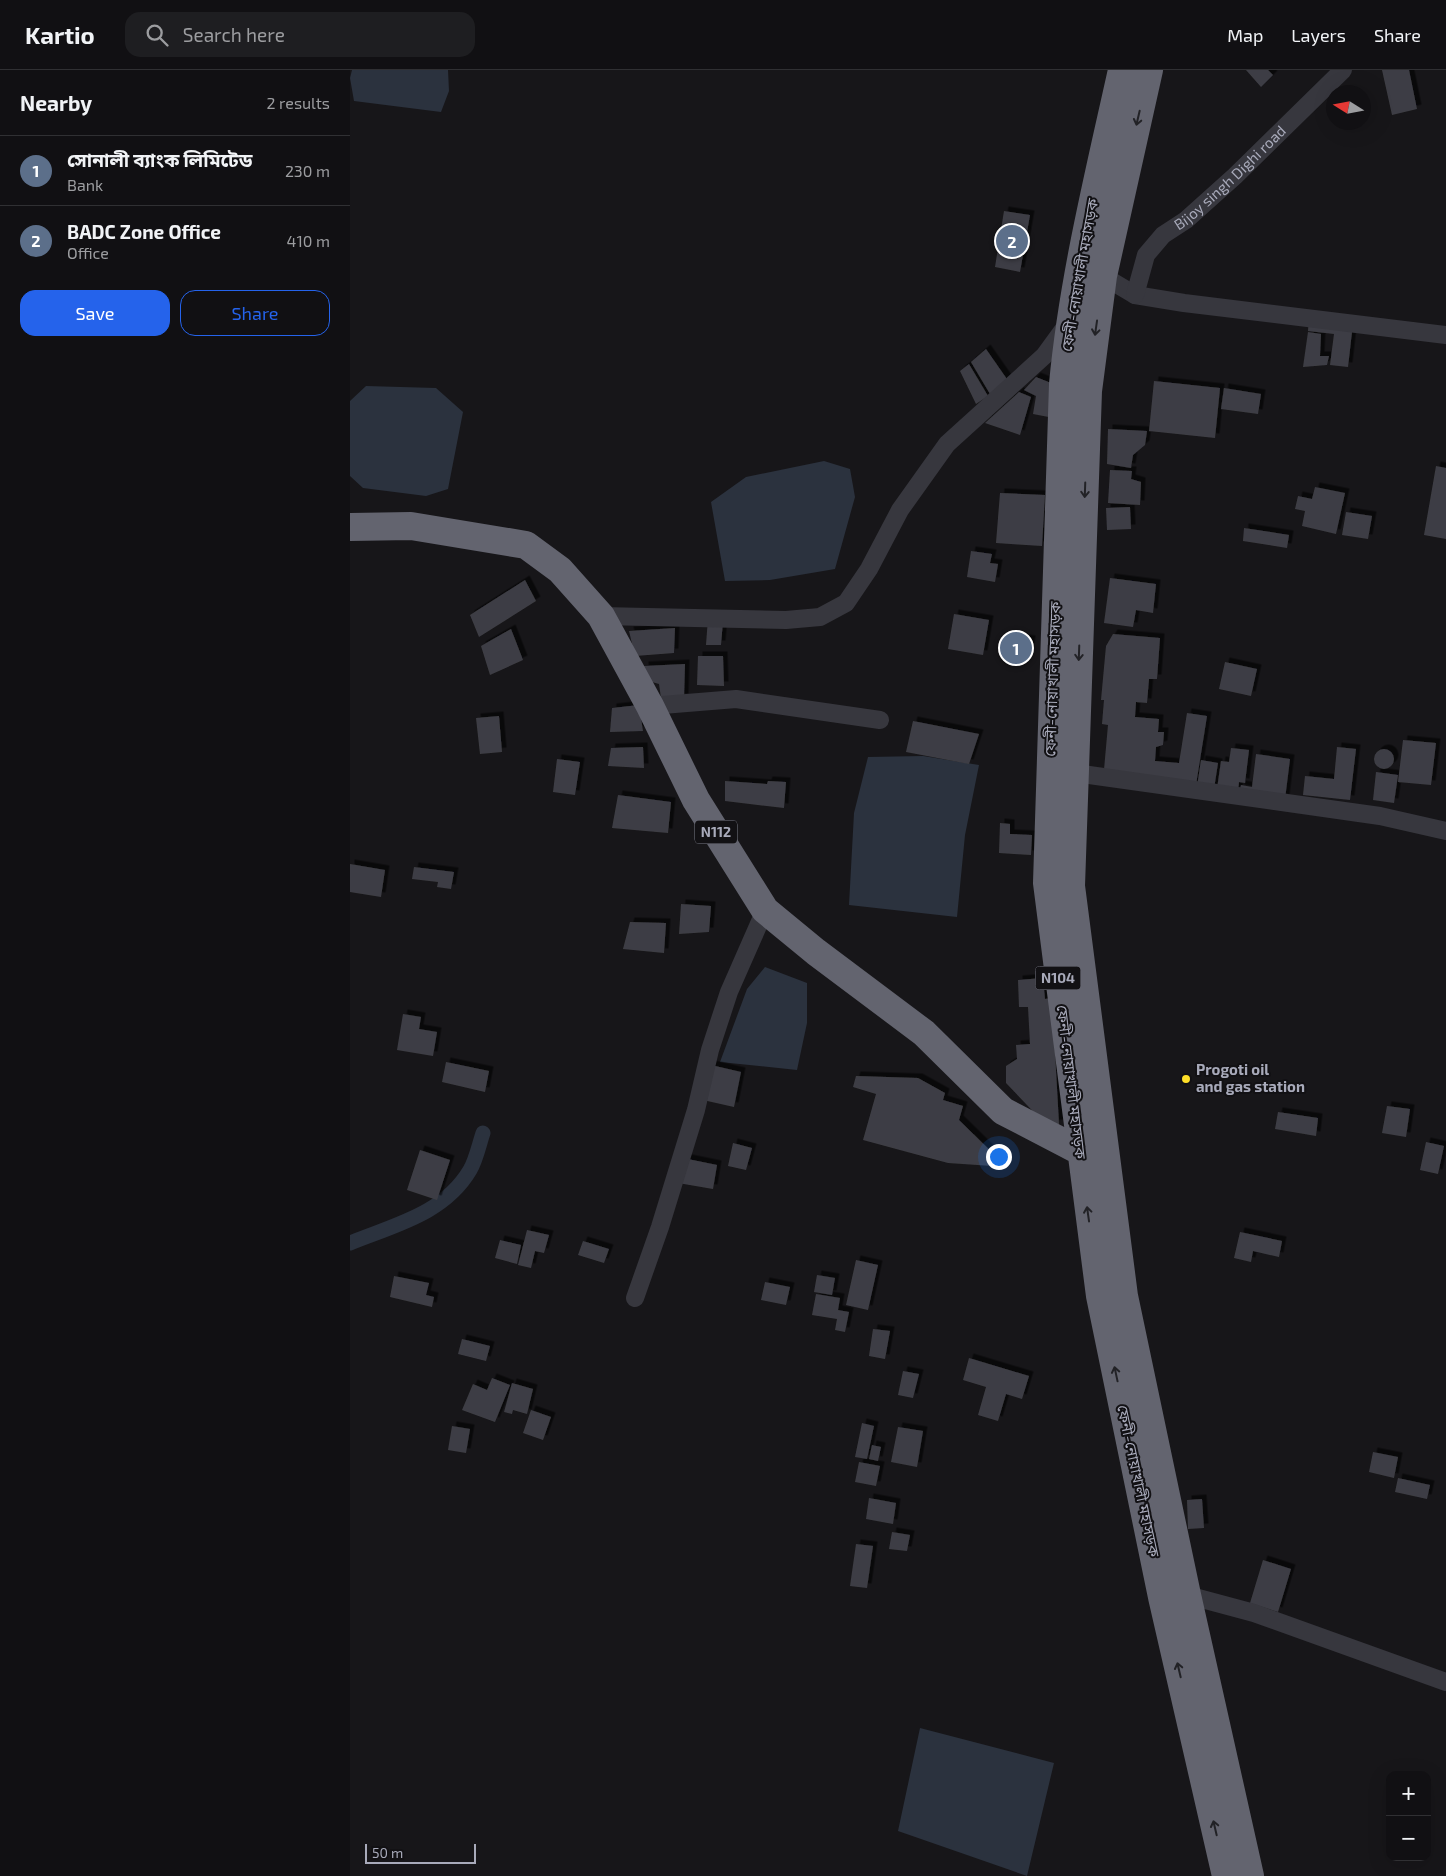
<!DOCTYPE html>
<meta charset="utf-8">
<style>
:root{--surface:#111013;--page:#1e1e21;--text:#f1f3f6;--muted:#9c9da0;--line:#303033;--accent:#2563eb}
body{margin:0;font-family:"Exo 2","Noto Sans Bengali",sans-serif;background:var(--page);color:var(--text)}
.controls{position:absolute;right:15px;bottom:15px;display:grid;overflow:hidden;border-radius:10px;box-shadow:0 5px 20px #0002}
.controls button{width:45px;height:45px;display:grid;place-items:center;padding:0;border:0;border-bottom:1px solid var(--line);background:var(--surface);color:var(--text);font:25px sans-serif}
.compass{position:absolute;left:976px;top:15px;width:45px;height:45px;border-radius:50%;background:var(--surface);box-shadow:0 5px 20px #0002;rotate:281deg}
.scale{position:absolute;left:15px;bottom:12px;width:111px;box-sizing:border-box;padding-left:5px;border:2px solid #a8aaba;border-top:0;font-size:14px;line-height:18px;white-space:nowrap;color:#a8aaba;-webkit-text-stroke:4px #121114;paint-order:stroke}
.you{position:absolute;left:648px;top:1086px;width:18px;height:18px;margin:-12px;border:4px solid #fff;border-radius:50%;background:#1a73e8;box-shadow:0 0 0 8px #1a73e833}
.badge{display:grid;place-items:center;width:32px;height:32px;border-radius:50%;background:var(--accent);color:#fff;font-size:16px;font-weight:700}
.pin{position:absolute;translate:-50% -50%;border:2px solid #fff;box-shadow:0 1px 5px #0006}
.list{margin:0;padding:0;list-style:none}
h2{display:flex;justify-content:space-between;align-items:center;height:65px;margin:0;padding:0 20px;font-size:21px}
h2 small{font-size:16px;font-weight:400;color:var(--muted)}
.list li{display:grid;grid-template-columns:32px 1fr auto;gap:15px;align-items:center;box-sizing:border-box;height:70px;padding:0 20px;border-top:1px solid var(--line)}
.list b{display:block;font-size:19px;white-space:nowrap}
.list p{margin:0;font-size:16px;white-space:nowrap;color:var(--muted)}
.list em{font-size:16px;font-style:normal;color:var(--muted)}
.actions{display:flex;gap:10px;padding:15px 20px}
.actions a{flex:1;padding:11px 0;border:1px solid var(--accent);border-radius:15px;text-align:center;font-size:18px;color:var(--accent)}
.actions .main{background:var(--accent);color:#fff}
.icon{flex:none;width:28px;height:28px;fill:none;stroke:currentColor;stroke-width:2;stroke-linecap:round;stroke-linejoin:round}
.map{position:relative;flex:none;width:1096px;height:1806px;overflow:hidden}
header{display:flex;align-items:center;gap:30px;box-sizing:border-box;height:70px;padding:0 25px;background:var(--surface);border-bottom:1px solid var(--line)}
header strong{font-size:24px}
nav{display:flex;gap:28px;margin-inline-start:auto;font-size:18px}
.search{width:350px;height:45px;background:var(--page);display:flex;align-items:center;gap:12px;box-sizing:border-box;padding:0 18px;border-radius:15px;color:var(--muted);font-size:19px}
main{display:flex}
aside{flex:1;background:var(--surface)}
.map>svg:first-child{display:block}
.water{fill:#2b323e}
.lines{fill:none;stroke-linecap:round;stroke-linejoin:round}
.canal{stroke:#2b323e;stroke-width:15}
.building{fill:#3e3e44;filter:url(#shadow)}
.street{stroke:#37373e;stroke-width:18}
.highway{stroke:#63646f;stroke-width:28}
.oneway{stroke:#222226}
.poi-dot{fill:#ffdf28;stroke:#121114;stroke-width:2}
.labels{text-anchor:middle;stroke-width:4;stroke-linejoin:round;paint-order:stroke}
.shield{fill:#121114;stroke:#7b7c88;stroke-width:1}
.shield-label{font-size:14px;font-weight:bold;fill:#a8aaba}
.street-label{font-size:15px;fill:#a8aaba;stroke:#121114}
.poi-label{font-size:15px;font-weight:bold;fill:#a8aaba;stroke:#121114;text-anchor:start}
</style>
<header>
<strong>Kartio</strong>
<div class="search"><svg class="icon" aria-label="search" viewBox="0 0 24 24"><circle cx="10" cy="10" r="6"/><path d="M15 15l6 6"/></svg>Search here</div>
<nav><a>Map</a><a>Layers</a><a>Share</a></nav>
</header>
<main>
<aside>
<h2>Nearby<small>2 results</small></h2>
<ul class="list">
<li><span class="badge" style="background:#5c6f8a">1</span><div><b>সোনালী ব্যাংক লিমিটেড</b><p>Bank</p></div><em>230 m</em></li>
<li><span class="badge" style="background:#5c6f8a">2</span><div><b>BADC Zone Office</b><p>Office</p></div><em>410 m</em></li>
</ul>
<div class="actions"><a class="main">Save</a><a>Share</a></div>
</aside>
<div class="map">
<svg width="1096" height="1806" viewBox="0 0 1096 1806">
<defs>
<filter id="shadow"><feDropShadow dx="4.5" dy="-4.5" stdDeviation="0" flood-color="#0009"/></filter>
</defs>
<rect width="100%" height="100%" fill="#171619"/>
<path class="water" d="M2 0H98L99 21 91 42 4 31 0 8Z
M16 316 86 318 113 342 98 419 76 426 13 418 0 406V331Z
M474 391 500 399 505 427 485 499 420 510 375 511 361 432 396 407Z
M573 686 629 695 615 765 607 847 499 835 504 743 518 687Z
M415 897 457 913V953L447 1000 370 992 397 919Z
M570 1658 704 1693 677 1806 548 1761Z"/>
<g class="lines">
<path class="canal" d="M0 1173C44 1155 94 1144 120 1100 126 1090 129 1075 133 1063"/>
</g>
<path class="building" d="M896 0H918L923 5 911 17Z
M1032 0H1059L1067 39 1042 45Z
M654 141 680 145 670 202 645 197Z
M959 248 1003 253 998 297 980 295 984 264 958 261Z
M958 262 971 264 970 286H979L977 295 953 297Z
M636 279 659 312 640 324 621 292Z
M619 294 638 326 626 334 610 301Z
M686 307 716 319 709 349 683 344 686 326 674 320Z
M804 311 870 318 865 368 799 361Z
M874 318 911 324 908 344 871 339Z
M669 322 681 327 670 365 635 353Z
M758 359 797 361 795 375 783 385 781 398 757 394Z
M1086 396 1096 398V469L1074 465Z
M760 400 782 401 781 409 791 412 790 435 758 433Z
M965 417 995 423 986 464 952 456 955 441 945 439 948 426 962 429Z
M650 423 695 425 692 476 646 473Z
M780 437 781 459 757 460 756 438Z
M996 442 1022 446 1018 469 992 465Z
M894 458 939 465 937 478 893 471Z
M621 481 642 484 640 493 648 494 645 512 617 507Z
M760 508 806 514 803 543 786 540 783 557 754 553Z
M175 510 186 531 129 567 120 545Z
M604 544 639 550 633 585 598 579Z
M358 548 373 551 371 575H356Z
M325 558 324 583 285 586 279 561Z
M161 559 173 590 140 605 131 576Z
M763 564 810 568 807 609H799L797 633 786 632 785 647 809 649 808 662H814L813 675 806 677 805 691 829 693 837 643 857 646 846 715 753 711 758 655 752 654 754 630H751L756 576Z
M653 566 681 570 678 590 650 586Z
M348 586H373L374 616 347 615Z
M875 592 907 599 901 626 869 619Z
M335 594 334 628H311L309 614 295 610 294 596Z
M289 635 293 661 260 662 262 638Z
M149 646 152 682 130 684 126 648Z
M563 651 629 664 619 694 556 682Z
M1053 670 1086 673 1081 715 1048 712Z
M293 677 294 698 258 696 261 678Z
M987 677 1006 679 1000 730 953 725 955 706 984 709Z
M881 678 899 680 895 713 889 712 888 722 867 719 871 691 879 692Z
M1024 689a10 10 0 1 1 20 0a10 10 0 1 1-20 0Z
M906 684 940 689 935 729 890 719 891 715 902 717Z
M207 689 230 692 225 725 203 722Z
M851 690 868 693 864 719 847 717Z
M1026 702 1048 705 1044 733 1023 730Z
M375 711 417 714 418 711 436 712 434 738 375 731Z
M268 725 321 732 318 763 262 758Z
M650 753 660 754V764L682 765 681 785 649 783Z
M0 794 35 800 31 827 0 822Z
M64 797 104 802 101 819 87 817 88 812 62 809Z
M331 834 361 836 359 862 329 864Z
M280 852 316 853 314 883 273 879Z
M693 908 695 929 702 928 709 1054 696 1055 656 1013V996L667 989 666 975 680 974 678 937H669L668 910Z
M53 944 71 947 69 959 87 962 83 986 47 980Z
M96 992 139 1001 135 1022 92 1012Z
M361 995 391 1002 384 1037 353 1030Z
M506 1006 568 1008 595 1023 593 1030 613 1036 609 1050 657 1097 598 1093 513 1070 526 1024 503 1017Z
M1037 1036 1060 1039 1056 1067 1032 1063Z
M928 1042 968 1048 966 1066 925 1059Z
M1076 1072 1094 1076 1088 1104 1070 1100Z
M383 1073 402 1078 396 1100 378 1096Z
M70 1080 100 1090 87 1130 57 1120Z
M333 1088 367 1095 363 1119 328 1113Z
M177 1160 199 1165 194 1183 185 1181 181 1198 168 1195Z
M890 1162 932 1171 929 1187 903 1181 901 1192 884 1188Z
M150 1170 171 1175 167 1194 145 1188Z
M233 1171 259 1179 254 1193 228 1185Z
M506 1190 528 1195 518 1240 496 1235Z
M467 1205 485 1208 482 1225 464 1222Z
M44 1206 79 1213 76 1225 84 1227 82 1237 40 1227Z
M415 1212 440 1217 436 1235 411 1230Z
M466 1224 490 1228 488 1240 499 1242 495 1262 485 1260 487 1249 462 1245Z
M523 1259 540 1261 535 1289 519 1286Z
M112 1269 140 1276 136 1291 108 1284Z
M619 1288 679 1306 672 1329 656 1324 648 1351 628 1345 636 1317 613 1310Z
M553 1301 569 1304 563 1328 548 1325Z
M142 1308 160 1315 145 1352 112 1340 123 1314 137 1320Z
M162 1313 183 1319 177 1344 163 1340 162 1344 154 1342Z
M181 1340 201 1347 193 1370 173 1363Z
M512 1353 524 1356 517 1389 505 1387Z
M102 1356 120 1359 116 1383 98 1380Z
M548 1357 573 1361 567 1397 541 1392Z
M522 1375 531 1377 528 1391 519 1389Z
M1023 1382 1048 1387 1044 1408 1019 1402Z
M509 1392 530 1396 526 1416 505 1412Z
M1048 1408 1080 1415 1077 1429 1045 1422Z
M519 1428 546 1433 543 1454 516 1449Z
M852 1429 854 1458 838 1459 837 1430Z
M542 1462 560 1465 557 1481 539 1479Z
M506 1474 523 1476 517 1518 500 1516Z
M913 1490 941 1499 928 1542 900 1533Z"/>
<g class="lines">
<g class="street">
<path d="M749 212 753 206 785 225 834 233 1096 265"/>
<path id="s1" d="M785 225 796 185 813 165 836 150 885 106 993 0"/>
<path d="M251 546 436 550 470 547 496 533 519 499 550 440 597 374 694 286 718 253"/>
<path d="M300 636 386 629 530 650"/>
<path d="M725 703 1030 746 1096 761"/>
<path d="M285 1228 310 1157 346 1040 360 980 379 922 415 840"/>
<path d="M837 1525 904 1543 1096 1612"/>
</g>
<path class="highway" d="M772 0C749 104 723 208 713 314L697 813 750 1226 812 1527 876 1806
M799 0 753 206 738 321 721 816 774 1226 837 1525 900 1806
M0 457 61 456 176 475 210 500 251 546 300 636 346 730 415 840 466 882 574 963 653 1041 730 1081 741 1090"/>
</g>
<defs><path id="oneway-shaft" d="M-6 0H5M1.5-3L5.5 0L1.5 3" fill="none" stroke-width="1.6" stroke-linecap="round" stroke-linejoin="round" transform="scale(1.25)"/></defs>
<g class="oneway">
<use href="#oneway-shaft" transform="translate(788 48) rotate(103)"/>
<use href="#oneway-shaft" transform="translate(746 258) rotate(98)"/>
<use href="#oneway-shaft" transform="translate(735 420) rotate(92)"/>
<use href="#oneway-shaft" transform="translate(729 583) rotate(92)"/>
<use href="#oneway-shaft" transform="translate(738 1144) rotate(-98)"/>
<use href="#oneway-shaft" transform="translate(766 1304) rotate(-102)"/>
<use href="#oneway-shaft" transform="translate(829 1600) rotate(-103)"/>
<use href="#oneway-shaft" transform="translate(865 1758) rotate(-103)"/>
</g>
<circle class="poi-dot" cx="836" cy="1009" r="5"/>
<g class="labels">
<g class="shield">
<rect x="345" y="750.5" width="42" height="23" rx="4"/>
<rect x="685.5" y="896.5" width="45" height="23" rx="4"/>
</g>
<g class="shield-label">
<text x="366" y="767">N112</text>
<text x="708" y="913">N104</text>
</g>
<g class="street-label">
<text dy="5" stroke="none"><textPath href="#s1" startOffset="156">Bijoy singh Dighi road</textPath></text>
<text transform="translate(730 205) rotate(-80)" y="5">ফেনী-নোয়াখালী মহাসড়ক</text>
<text transform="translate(703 609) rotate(-88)" y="5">ফেনী-নোয়াখালী মহাসড়ক</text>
<text transform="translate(721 1012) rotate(83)" y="5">ফেনী-নোয়াখালী মহাসড়ক</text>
<text transform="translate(788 1411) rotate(78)" y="5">ফেনী-নোয়াখালী মহাসড়ক</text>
</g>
<g class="poi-label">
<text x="846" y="1005">Progoti oil<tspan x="846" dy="17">and gas station</tspan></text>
</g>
</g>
</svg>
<div class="controls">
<button>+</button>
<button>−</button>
</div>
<svg class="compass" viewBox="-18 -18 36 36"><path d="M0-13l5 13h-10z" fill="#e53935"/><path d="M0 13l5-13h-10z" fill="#9c9da0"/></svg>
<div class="scale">50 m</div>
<div class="you"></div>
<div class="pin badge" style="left:666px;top:578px;background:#5c6f8a">1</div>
<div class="pin badge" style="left:662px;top:171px;background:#5c6f8a">2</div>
</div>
</main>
